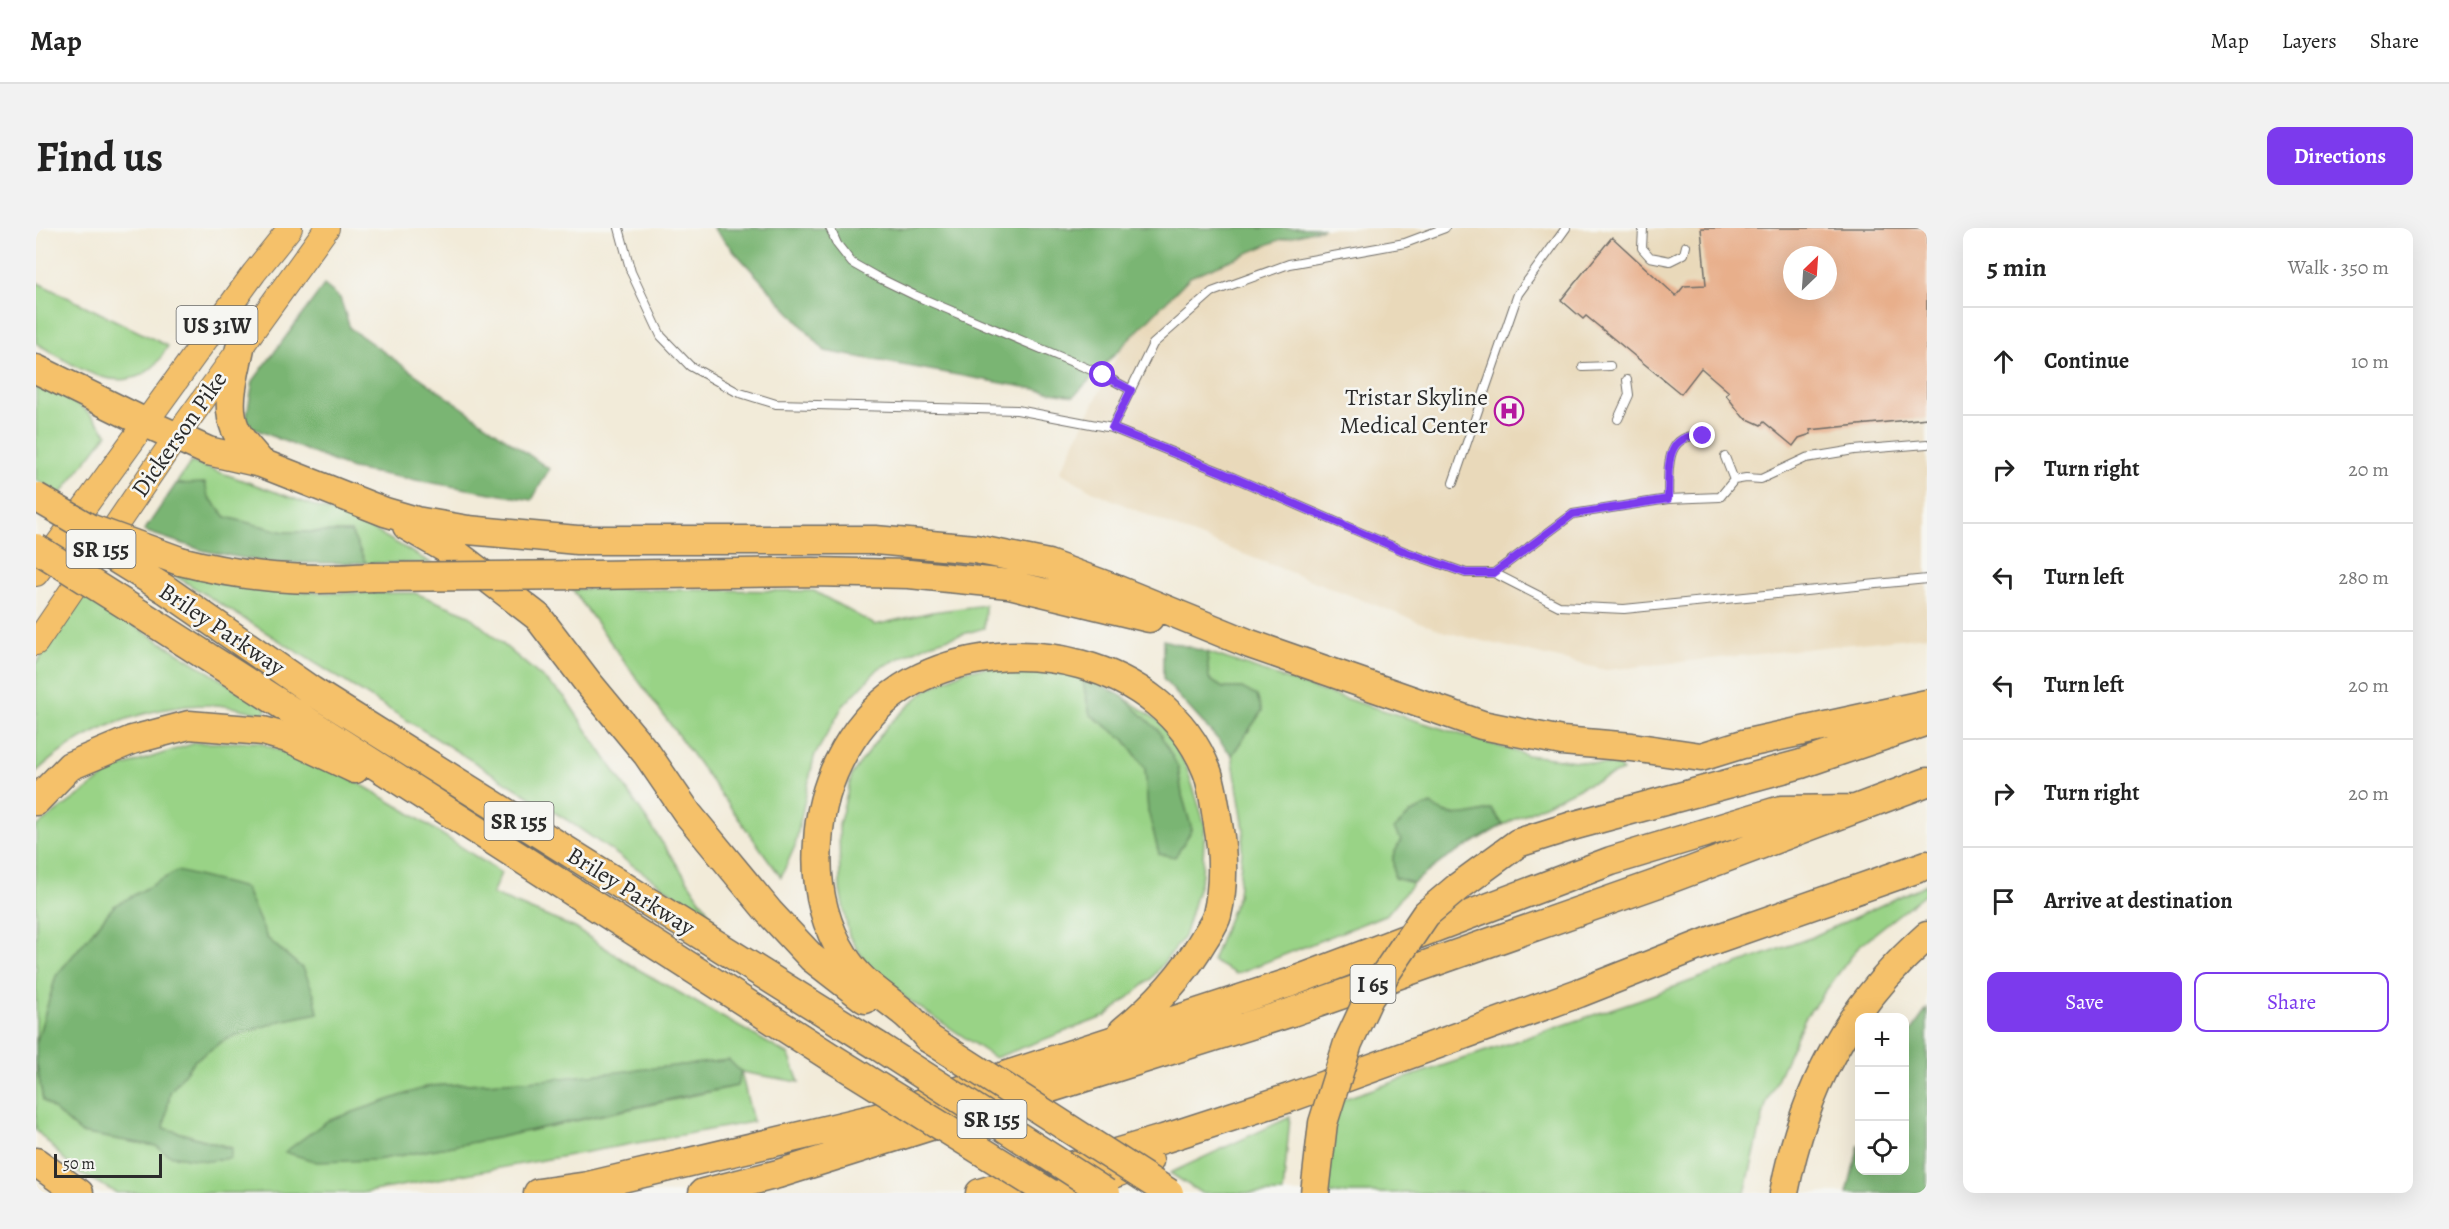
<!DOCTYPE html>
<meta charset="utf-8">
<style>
:root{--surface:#fff;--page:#f2f2f2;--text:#222;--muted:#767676;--line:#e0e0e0;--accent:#7c3aed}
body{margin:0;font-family:Alegreya,serif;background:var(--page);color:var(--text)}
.controls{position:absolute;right:18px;bottom:18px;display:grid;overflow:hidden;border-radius:12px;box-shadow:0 6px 24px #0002}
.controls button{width:54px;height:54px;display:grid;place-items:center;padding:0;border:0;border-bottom:2px solid var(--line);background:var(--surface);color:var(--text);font:30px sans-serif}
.compass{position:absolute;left:1747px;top:18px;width:54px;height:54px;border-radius:50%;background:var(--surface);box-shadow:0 6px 24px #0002;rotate:25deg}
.scale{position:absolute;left:18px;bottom:15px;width:108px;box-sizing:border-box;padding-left:6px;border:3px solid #2b2b2b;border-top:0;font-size:16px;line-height:21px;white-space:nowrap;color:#2b2b2b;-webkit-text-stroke:4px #f6f6f2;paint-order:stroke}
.stop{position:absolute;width:18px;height:18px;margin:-14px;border:4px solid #7c3aed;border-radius:50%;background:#fff}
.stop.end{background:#7c3aed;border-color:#fff;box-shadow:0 2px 6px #0008}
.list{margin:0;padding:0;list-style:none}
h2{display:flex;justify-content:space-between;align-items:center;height:78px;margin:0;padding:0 24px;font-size:26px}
h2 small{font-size:20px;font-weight:400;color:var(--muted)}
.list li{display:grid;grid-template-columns:39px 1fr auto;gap:18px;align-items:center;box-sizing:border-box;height:108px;padding:0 24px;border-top:2px solid var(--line)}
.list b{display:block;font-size:22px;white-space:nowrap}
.list em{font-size:20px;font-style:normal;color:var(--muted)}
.actions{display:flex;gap:12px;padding:18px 24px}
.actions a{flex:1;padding:14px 0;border:2px solid var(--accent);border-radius:12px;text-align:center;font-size:21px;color:var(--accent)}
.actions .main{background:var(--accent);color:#fff}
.icon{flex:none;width:33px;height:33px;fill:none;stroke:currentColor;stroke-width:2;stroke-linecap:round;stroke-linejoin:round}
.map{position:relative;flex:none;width:1891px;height:965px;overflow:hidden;border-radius:12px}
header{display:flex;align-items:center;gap:36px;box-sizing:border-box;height:84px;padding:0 30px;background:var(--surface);border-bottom:2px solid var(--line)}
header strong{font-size:28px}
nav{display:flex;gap:33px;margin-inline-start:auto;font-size:21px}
.intro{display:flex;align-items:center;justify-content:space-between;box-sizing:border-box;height:144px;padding:0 36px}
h1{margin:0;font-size:42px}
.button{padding:15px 27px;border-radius:12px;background:var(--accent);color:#fff;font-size:21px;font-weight:700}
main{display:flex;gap:36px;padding:0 36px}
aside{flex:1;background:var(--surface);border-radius:12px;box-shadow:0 6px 24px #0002}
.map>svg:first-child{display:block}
.built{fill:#e9d9ba;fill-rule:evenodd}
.green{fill:#99d386;stroke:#627f58;stroke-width:1.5;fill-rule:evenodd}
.forest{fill:#7ab573;stroke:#52704f;stroke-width:1.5}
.building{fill:#e8af8b;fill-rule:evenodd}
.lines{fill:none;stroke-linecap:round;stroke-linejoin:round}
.service-casing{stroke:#716e68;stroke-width:10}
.primary-casing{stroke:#716e68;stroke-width:26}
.motorway-casing{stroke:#716e68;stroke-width:31}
.service{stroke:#fff;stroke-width:8}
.primary{stroke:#f5c16b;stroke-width:24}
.motorway{stroke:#f5c16b;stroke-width:28}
.motorway-bridge-casing{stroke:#716e68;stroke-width:31;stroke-linecap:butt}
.motorway-bridge{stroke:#f5c16b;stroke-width:28}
.route{stroke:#7c3aed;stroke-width:8}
.labels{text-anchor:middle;stroke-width:5;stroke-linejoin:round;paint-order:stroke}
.shield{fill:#f6f6f2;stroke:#686867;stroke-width:1.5}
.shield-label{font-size:22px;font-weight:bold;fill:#2b2b2b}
.poi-label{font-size:24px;fill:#2b2b2b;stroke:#f6f6f2;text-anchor:end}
.street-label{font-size:24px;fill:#2b2b2b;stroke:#f6f6f2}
</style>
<header>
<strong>Map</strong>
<nav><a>Map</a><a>Layers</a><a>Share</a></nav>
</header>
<div class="intro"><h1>Find us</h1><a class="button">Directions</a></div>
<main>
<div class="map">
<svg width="1891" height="965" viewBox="0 0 1891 965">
<rect width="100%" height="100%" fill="#f6f6f2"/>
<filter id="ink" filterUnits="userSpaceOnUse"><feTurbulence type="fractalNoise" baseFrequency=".0167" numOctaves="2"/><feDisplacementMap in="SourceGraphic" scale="12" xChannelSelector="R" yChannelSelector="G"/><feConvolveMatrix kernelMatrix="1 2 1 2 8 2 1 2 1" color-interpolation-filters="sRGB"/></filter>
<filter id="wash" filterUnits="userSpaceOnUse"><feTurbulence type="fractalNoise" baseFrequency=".008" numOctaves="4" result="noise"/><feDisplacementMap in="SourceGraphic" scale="24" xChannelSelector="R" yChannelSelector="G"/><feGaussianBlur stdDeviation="1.35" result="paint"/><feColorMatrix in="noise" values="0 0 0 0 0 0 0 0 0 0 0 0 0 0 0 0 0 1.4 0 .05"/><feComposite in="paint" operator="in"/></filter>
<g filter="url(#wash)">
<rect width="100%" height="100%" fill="#f2ebd9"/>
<path class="built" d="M1288 0H1891V408L1570 442 1409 404 1148 303 1056 263 1024 244 1084 122 1154 49 1243 12ZM1756 27H1792V63H1756Z"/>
<path class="green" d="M0 54 132 118C128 124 124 132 119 137 83 173 33 134 0 115Z
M0 152C29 168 52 178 71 206L24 267 0 252Z
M155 234 324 294 395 335H330L315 304H248L190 289 172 268 140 256Z
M135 340 216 362 309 365H379L431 386 528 468 680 695 531 592 133 344Z
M536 361 778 363 839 397 896 384 949 377 948 400 893 416 843 440 807 478 778 529 759 618 745 649Z
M46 365 231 480 228 486C211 483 191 476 174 477 112 477 45 502 0 544V436Z
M1171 424 1282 462 1491 527 1582 538 1587 543 1547 558 1467 597 1456 581 1430 588 1402 583 1365 612 1357 628 1358 650 1377 655 1351 686 1200 746 1176 733 1202 667 1208 601 1196 527 1226 483 1206 460H1187L1172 451Z
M997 436 1045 446 1054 486 1089 512 1109 540 1112 583 1156 602 1146 567 1142 539 1086 468 1124 494 1150 537 1169 597 1166 647 1148 709 1115 751 1070 788 959 830 871 771 833 740 813 708 804 662 803 597 816 546 851 498 890 462 930 442Z
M222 514 314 550 372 584 465 645 456 666 539 700 598 739 753 827 763 854 705 844 717 894 326 965H81L39 943 0 902V832L7 872 45 905 120 918 133 927 172 933 194 929 196 920 128 900 134 864 158 833 190 811 244 793 282 785 268 742 231 710 209 660 78 678 20 748 0 816V599L79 541 159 515ZM507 852 701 858 460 910 340 932 393 858Z
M1891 656V664L1823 718 1769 790 1730 876 1709 965H1287L1301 873 1602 772 1774 710Z
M1254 889 1247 965H1165L1134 945Z"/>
<path class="forest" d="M677 0H1288L1243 12 1154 49 1038 168 789 123Z
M288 57 304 70 314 100 513 241 496 272 316 241 209 197 217 153Z
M169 255 172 268 190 289 248 304H315L330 335H233L169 323 108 303 140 256Z
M1127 412 1171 424 1173 451 1187 460H1206L1221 468 1226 483 1196 527 1127 451Z
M1045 446 1086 468 1122 502 1142 539 1146 567 1156 602 1139 629 1123 626 1112 583 1109 540 1089 512 1054 486Z
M1395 576C1412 593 1436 587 1456 581L1467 597 1408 632 1377 655 1358 650 1357 628 1365 612 1358 601 1375 585Z
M141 643 209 660 231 710 268 742 278 766 282 785 244 793 190 811 158 833 134 864 128 900 196 921 194 930 172 933 133 927 120 918 45 905 7 872 0 832V816L20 748 78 678Z
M1891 781V965H1811L1823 916 1824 942H1868L1869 812Z
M693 832 705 844 701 858 659 866 460 910 340 932 281 934 249 924 291 893 393 858 507 852Z"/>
<g id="blocks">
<path class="building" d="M1665 0H1891V190L1774 202 1775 206 1763 210 1757 218 1728 194 1725 197 1707 189 1690 167 1693 164 1665 140 1645 166 1550 88 1547 91 1525 72 1576 9 1640 68 1648 58 1670 57ZM1756 27H1792V63H1756Z"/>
</g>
</g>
<g filter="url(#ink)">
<use href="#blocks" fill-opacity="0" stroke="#716e68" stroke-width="1.5"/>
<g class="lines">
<g class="service-casing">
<path id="service" d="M583 0 595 44 625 108 654 138 701 164 740 176 981 182 1076 200 1185 244 1370 324 1430 345H1458L1523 378 1588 381 1891 351
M794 0 801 16 816 35 839 48 878 67 1067 147 1095 162
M1607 0 1606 20 1614 29 1634 33 1648 26 1650 18
M1547 139 1574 138
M1582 191 1593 167 1591 152
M1076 200 1117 116 1176 64 1253 36 1369 15 1409 0
M1689 229 1698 252
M1417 255 1482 66 1530 0
M1632 271C1633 243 1627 204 1667 208
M1458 345 1537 286 1632 271 1684 269 1698 252 1710 250 1725 251 1770 230 1818 222 1891 216"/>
</g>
<g class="primary-casing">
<path id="primary" d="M0 346 218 45 254 0
M0 415 140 209 291 0"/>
</g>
<g class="motorway-casing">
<path id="motorway" d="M204 120C199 145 189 176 199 200 204 213 216 224 225 235
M0 141 110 195 172 223 225 235 349 284 380 293 432 302 541 312H839L939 321 1012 336 1077 360 1214 416 1446 497 1526 513 1596 519 1665 529 1707 516 1891 476
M371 298 423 328 502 389 553 456 611 526 652 586 733 684 776 730 829 771
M144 333C210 350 268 354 336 349
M557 347 776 344 873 346 973 356 1113 390
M129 361 276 463 842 818
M106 387 796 830
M0 573 34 538 96 512 153 497 227 503 255 511 319 541
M1536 598 1765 536 1891 493
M892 810C884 801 876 790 866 783 844 765 823 753 808 728 787 694 779 654 782 614 785 551 819 486 876 454 975 400 1127 431 1171 543 1177 559 1179 579 1182 596 1187 625 1188 658 1181 687 1179 695 1173 703 1168 711 1147 747 1119 777 1087 803
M0 934 43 965
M502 965 552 958 840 890 1253 755 1575 633 1745 582 1818 581
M667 965 742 946 1256 784 1620 656 1891 554
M944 965 1127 911 1253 870 1543 765 1677 712 1891 637
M1025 965 1113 933
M1748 965C1768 860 1811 779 1891 708"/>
</g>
<use href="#service" class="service"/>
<use href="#primary" class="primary"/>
<use href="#motorway" class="motorway"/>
<g class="motorway-bridge-casing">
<path id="motorway-bridge" d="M0 269 53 300 144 333
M47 310 129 361
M0 320 106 387
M336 349 557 347
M892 810 1133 965
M842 818 1070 965
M796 830 1013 965
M1279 965 1287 895 1312 815 1333 770 1390 686 1422 659 1482 615 1536 598"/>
</g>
<use href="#motorway-bridge" class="motorway-bridge"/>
</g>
</g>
<g class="lines" filter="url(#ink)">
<path class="route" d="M1067 147 1095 162 1076 200 1185 244 1370 324 1430 345H1458L1537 286 1632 271C1633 243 1627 204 1667 208"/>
</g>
<defs>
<g id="hospital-ring" transform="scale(1.5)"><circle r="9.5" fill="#f6f6f2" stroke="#b5179e" stroke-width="1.5"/><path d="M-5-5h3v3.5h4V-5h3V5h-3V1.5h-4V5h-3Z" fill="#b5179e"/></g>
</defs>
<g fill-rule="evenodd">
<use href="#hospital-ring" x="1473" y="183"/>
</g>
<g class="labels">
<g class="shield">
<rect x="140.5" y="78" width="81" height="38" rx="4.5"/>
<rect x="30.5" y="302" width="69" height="38" rx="4.5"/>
<rect x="448.5" y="574" width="69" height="38" rx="4.5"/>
<rect x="1314.5" y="737" width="45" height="38" rx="4.5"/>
<rect x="921.5" y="872" width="69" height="38" rx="4.5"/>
</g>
<g class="shield-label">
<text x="181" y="105">US 31W</text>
<text x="65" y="329">SR 155</text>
<text x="483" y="601">SR 155</text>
<text x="1337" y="764">I 65</text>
<text x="956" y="899">SR 155</text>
</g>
<g class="poi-label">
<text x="1452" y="177">Tristar Skyline<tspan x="1452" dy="28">Medical Center</tspan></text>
</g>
<g class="street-label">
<text transform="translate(143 206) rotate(-55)" y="8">Dickerson Pike</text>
<text transform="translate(186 401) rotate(34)" y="8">Briley Parkway</text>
<text transform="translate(595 663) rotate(32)" y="8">Briley Parkway</text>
</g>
</g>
</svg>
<div class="controls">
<button>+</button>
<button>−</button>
<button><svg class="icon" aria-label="locate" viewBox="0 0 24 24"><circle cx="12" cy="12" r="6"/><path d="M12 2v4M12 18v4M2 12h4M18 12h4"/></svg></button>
</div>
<svg class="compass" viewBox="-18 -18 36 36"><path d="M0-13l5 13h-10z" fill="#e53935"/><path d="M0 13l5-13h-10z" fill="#767676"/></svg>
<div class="scale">50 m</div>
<div class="stop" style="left:1067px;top:147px"></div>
<div class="stop end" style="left:1667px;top:208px"></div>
</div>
<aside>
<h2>5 min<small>Walk · 350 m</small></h2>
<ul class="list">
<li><svg class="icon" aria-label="ahead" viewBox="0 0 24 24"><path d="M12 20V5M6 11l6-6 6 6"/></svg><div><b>Continue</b></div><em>10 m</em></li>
<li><svg class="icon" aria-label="right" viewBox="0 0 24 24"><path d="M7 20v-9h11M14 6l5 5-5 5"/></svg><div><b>Turn right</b></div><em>20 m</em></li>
<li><svg class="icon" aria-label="left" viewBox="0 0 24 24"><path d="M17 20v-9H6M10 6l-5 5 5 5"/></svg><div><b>Turn left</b></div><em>280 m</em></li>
<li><svg class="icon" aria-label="left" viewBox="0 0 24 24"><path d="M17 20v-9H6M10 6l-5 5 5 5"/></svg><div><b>Turn left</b></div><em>20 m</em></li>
<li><svg class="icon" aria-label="right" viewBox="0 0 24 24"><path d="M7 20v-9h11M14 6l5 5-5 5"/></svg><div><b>Turn right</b></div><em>20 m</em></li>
<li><svg class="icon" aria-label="arrive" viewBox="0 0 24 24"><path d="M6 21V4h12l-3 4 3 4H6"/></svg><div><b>Arrive at destination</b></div></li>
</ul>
<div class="actions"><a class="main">Save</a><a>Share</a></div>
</aside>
</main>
